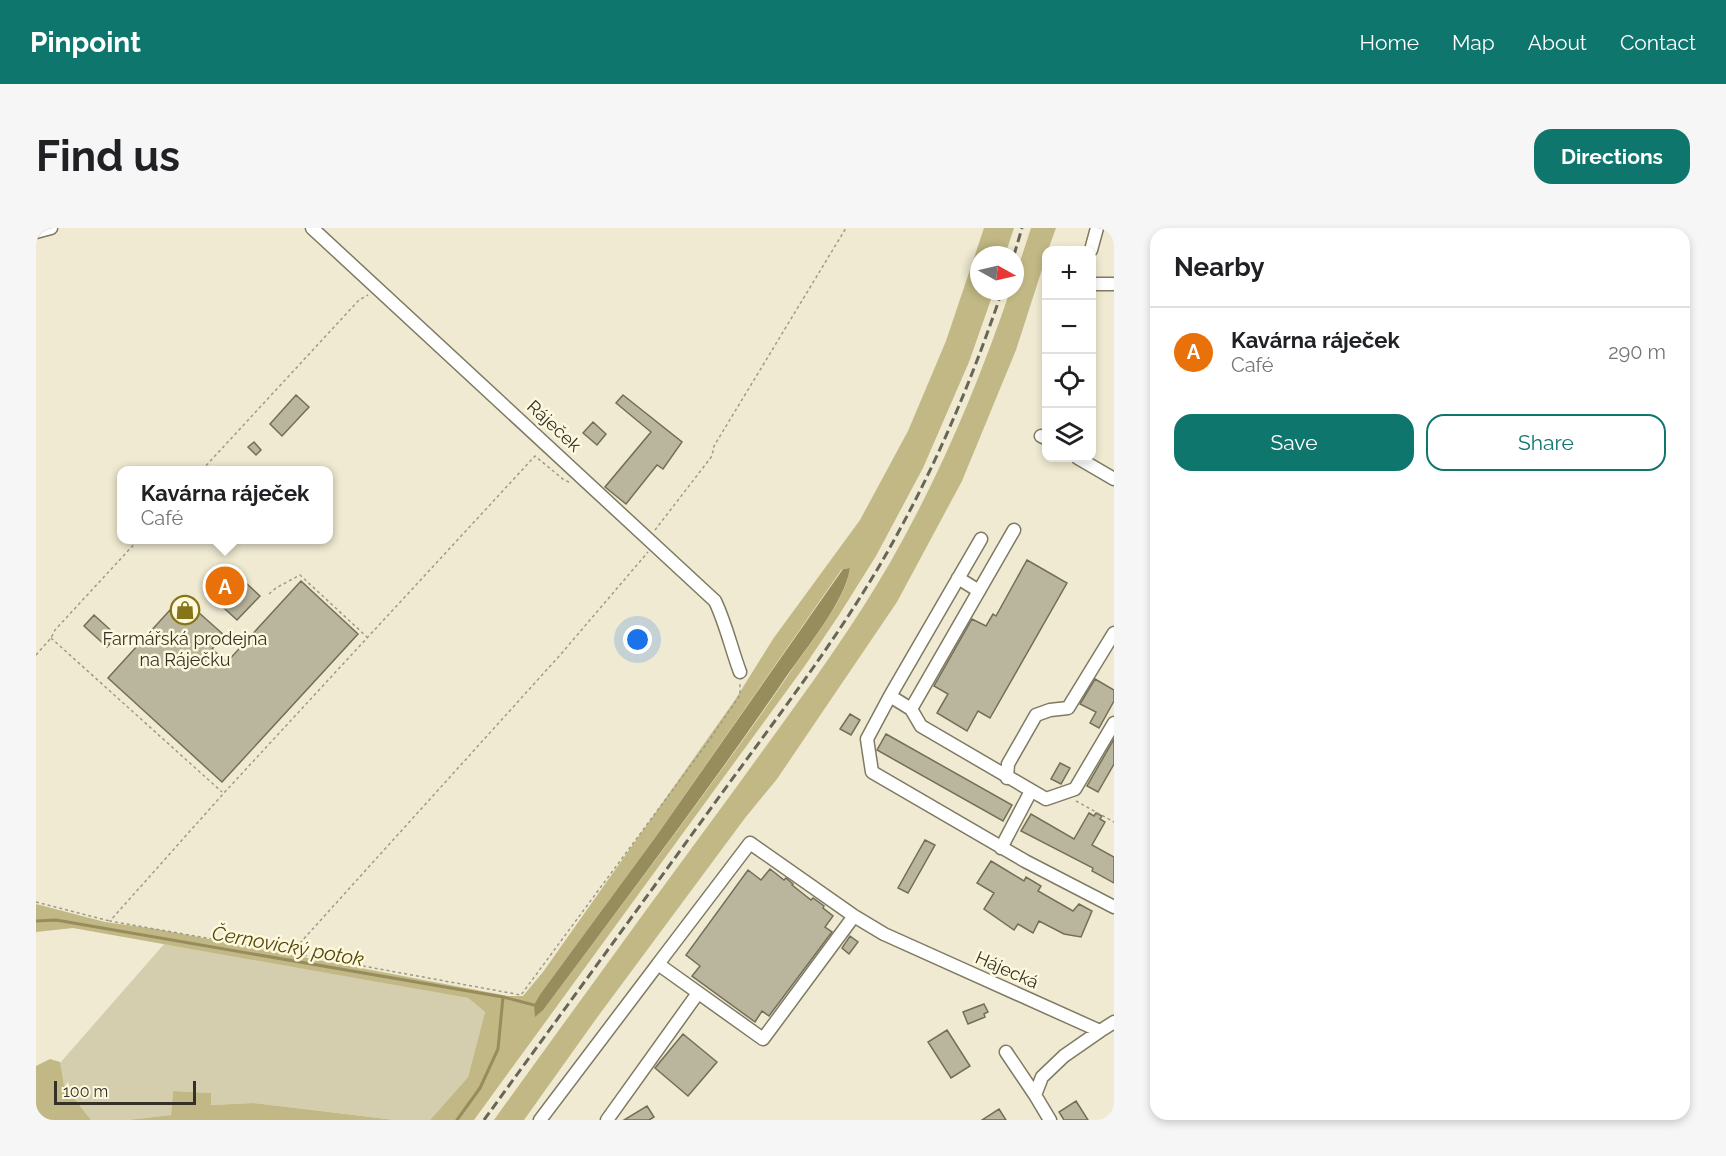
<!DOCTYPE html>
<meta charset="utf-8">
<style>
:root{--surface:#fff;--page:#f6f6f6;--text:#202124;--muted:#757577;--line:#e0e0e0;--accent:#0f766e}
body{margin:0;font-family:Raleway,sans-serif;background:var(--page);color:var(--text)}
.controls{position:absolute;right:18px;top:18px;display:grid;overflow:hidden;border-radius:12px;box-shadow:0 3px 9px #0003}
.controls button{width:54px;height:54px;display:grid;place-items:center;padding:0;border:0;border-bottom:2px solid var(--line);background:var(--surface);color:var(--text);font:30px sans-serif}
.compass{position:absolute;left:934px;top:18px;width:54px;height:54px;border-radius:50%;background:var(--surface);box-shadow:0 3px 9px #0003;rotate:98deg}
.scale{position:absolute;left:18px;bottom:15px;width:142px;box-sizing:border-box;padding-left:6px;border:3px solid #343228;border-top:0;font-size:16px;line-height:21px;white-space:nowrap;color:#343228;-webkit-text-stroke:4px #fdf8de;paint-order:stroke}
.you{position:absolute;left:602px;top:412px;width:21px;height:21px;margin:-15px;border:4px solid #fff;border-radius:50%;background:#1a73e8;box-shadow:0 0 0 9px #1a73e833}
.badge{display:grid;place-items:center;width:39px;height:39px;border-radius:50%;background:var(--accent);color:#fff;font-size:20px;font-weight:700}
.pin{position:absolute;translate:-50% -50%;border:3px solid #fff;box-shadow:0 2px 6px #0006}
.popup{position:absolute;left:81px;top:238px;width:216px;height:78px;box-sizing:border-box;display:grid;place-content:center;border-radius:12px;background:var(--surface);filter:drop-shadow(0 2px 4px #0005);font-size:20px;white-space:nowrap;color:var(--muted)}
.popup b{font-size:22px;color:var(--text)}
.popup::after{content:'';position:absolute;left:50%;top:100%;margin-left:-12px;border:12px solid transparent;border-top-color:var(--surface)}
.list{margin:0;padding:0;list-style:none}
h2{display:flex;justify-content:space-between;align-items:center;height:78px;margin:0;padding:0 24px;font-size:26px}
h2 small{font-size:20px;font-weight:400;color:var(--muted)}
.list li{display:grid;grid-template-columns:39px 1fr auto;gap:18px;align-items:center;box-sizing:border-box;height:90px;padding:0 24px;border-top:2px solid var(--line)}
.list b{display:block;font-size:22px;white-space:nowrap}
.list p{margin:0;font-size:20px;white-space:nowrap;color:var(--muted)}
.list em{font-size:20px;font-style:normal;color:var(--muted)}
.actions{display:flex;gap:12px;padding:18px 24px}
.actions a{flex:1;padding:14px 0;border:2px solid var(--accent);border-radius:18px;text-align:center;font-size:21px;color:var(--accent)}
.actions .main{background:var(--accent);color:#fff}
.icon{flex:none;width:33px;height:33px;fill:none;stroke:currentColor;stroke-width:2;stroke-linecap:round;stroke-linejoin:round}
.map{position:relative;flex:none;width:1078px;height:892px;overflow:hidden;border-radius:18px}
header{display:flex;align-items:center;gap:36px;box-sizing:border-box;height:84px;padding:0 30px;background:var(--accent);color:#fff}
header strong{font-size:28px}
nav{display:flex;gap:33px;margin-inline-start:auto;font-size:21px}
.intro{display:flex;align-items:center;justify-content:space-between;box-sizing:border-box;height:144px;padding:0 36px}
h1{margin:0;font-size:42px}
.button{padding:15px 27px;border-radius:18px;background:var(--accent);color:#fff;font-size:21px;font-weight:700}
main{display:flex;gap:36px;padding:0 36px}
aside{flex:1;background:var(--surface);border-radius:18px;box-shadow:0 3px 9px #0003}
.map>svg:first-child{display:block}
.green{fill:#d4ceaf}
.forest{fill:#c2b885;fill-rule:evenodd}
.water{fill:#978d5c}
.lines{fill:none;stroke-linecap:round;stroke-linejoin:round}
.stream{stroke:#978d5c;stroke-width:3}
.building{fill:#bab59d;stroke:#726e58;stroke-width:1.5}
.minor-casing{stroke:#7e7a63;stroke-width:15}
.path{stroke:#9e9a87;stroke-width:1.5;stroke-dasharray:3 3;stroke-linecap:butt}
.minor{stroke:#fff;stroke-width:12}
.rail{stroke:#686557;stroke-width:3;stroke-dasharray:9 4.5;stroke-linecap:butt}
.labels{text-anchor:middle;stroke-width:5;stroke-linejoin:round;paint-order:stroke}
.street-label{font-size:18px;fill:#343228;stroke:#fdf8de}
.poi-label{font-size:18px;fill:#343228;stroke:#fdf8de}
.water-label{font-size:20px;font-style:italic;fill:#544808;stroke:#fdf8de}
</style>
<header>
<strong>Pinpoint</strong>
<nav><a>Home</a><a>Map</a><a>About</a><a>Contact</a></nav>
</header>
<div class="intro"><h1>Find us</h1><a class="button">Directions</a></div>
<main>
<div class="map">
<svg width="1078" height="892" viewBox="0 0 1078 892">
<rect width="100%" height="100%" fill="#efead1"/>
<path class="green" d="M129 715 432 770 449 784 432 849 394 892H359L217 875 174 877 175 865 137 863 135 887 91 892H55L28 857 24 835Z"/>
<path class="forest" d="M948 0H978L969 27H943V63H958L933 134 887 240 840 328 803 387 768 439 438 892H394L432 849 449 784 432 770 37 700 0 704V676L69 694 120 701 472 768H487L507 744 699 472 737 411 824 292 872 203 910 113ZM814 340C811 371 771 419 753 446 675 560 591 670 508 781L505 765 621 607 806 341Z
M995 0H1020L1012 22H1011L1010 29 980 122 926 253 861 374 741 551 709 590 560 791 488 892H458C538 781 618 671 699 561 753 486 809 413 855 333 904 247 942 157 974 63H979V49Z
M14 831 24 834 28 857 55 892H0V838Z
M137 863 175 865V877L217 875 359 892H91L135 887Z"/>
<path class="water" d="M814 340C810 372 769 422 750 449 673 562 590 671 508 781L499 789 498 777 505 765 621 607 807 341Z"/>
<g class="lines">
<path class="stream" d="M0 693 20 692 467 769 498 777
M421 892 444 860 462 821 467 769"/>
</g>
<path class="building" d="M260 167 273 179 246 208 234 196Z
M587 167 646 214 627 241 621 237 590 276 569 259 615 204 580 175Z
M557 194 570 206 561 217 547 205Z
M218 214 225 222 220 227 212 219Z
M991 332 1031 355 954 490 942 483 931 503 901 485 912 466 898 458 936 391 950 398 957 386 960 388Z
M199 345 224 368 201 392 176 369Z
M265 353 322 406 186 554 72 450 134 382 141 388 152 375 189 408 176 421 191 434Z
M58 387 81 408 71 419 48 398Z
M1059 451 1078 462V473L1063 500 1054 495 1060 484 1044 476Z
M814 486 824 492 815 507 804 501Z
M850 506 976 577 967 593 841 522Z
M1078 511V536L1062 564 1051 558Z
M1024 535 1034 540 1025 556 1015 551Z
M1053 585 1058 588 1060 585 1066 588 1064 591 1069 594 1056 617 1078 629V655L1056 643 1057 640 985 603 995 586 1038 611Z
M889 612 899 617 872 665 862 660Z
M955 633 988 653 990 649 1005 658 1002 663 1037 683 1043 676 1056 683 1045 709 1028 706 1003 693 997 705 982 696 978 702 948 681 958 665 941 655Z
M734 641 748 652 750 650 757 656 756 657 775 672 777 670 788 678 787 680 797 688 789 699 796 704 733 788 726 783 719 794 656 748 664 738 650 727 712 642 725 652Z
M814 708 822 714 813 726 806 720Z
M948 776 952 784 948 786 949 789 932 796 927 784Z
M911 802 934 838 915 850 892 814Z
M647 806 681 834 652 868 619 840Z
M1040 873 1052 892H1028L1023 884Z
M611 878 618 889 613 892H588Z
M963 881 970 892H946Z"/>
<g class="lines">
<g class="minor-casing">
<path id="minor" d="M276 0 679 373C690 396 695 420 704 444
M0 4 15 0
M1055 22 1061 0
M1056 56H1078
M1005 208 1011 211
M1042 230 1078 251
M978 302 875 481 885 498 1010 571 1039 561 1078 495
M922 350 943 363
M854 468 831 511 836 544 989 633 1078 679
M875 481 854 468 945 311
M971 550 972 536 1000 487 1014 482 1032 480 1078 405
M965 620 995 563
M818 688 727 811 622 736 714 615 818 688 848 706 1064 803 1078 794
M970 824 999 867
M504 892 622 736
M571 892 662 765
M1014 892 999 867 1006 849 1028 828 1064 803"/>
</g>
<path class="path" d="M166 242 323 72 332 67
M533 254 528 252 499 228 187 566 74 693 255 725 525 426 612 324
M619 302 676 228 678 218 810 0
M233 366 240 360 264 347 331 409
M15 410 186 564
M0 427 15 410 19 402 102 312
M1040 573 1078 594
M0 674 74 693
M256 725 485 767 672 514 704 467V455"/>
<use href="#minor" class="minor"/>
<path class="rail" d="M978 27 986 0
M448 892C527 783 607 674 686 565 748 480 813 396 863 303 905 226 938 146 966 63"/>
</g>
<defs>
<g id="shop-ring" transform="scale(1.5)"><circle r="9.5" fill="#fdf8de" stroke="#867518" stroke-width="1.5"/><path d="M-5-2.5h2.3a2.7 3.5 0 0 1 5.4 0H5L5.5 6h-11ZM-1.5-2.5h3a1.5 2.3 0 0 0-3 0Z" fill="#867518"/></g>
</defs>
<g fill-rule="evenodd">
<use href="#shop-ring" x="149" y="382"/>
</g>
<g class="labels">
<g class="street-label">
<text transform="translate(518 198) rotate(43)" y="6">Ráječek</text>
<text transform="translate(971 742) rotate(24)" y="6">Hájecká</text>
</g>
<g class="poi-label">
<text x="149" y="417">Farmářská prodejna<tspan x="149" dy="21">na Ráječku</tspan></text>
</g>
<g class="water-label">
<text transform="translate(252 718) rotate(10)" y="7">Černovický potok</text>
</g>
</g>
</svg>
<div class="controls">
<button>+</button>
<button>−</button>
<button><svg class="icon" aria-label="locate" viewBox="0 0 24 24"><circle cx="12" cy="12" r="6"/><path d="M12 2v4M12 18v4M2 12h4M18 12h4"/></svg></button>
<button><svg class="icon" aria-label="layers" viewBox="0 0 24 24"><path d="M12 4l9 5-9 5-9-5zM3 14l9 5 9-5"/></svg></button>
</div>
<svg class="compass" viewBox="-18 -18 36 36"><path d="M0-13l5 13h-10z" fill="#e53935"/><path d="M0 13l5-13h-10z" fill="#757577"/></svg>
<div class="scale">100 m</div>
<div class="you"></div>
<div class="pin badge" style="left:189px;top:358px;background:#e8710a">A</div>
<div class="popup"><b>Kavárna ráječek</b>Café</div>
</div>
<aside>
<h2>Nearby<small></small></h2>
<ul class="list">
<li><span class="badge" style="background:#e8710a">A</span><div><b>Kavárna ráječek</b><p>Café</p></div><em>290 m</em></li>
</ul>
<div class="actions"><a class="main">Save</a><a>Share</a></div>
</aside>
</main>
